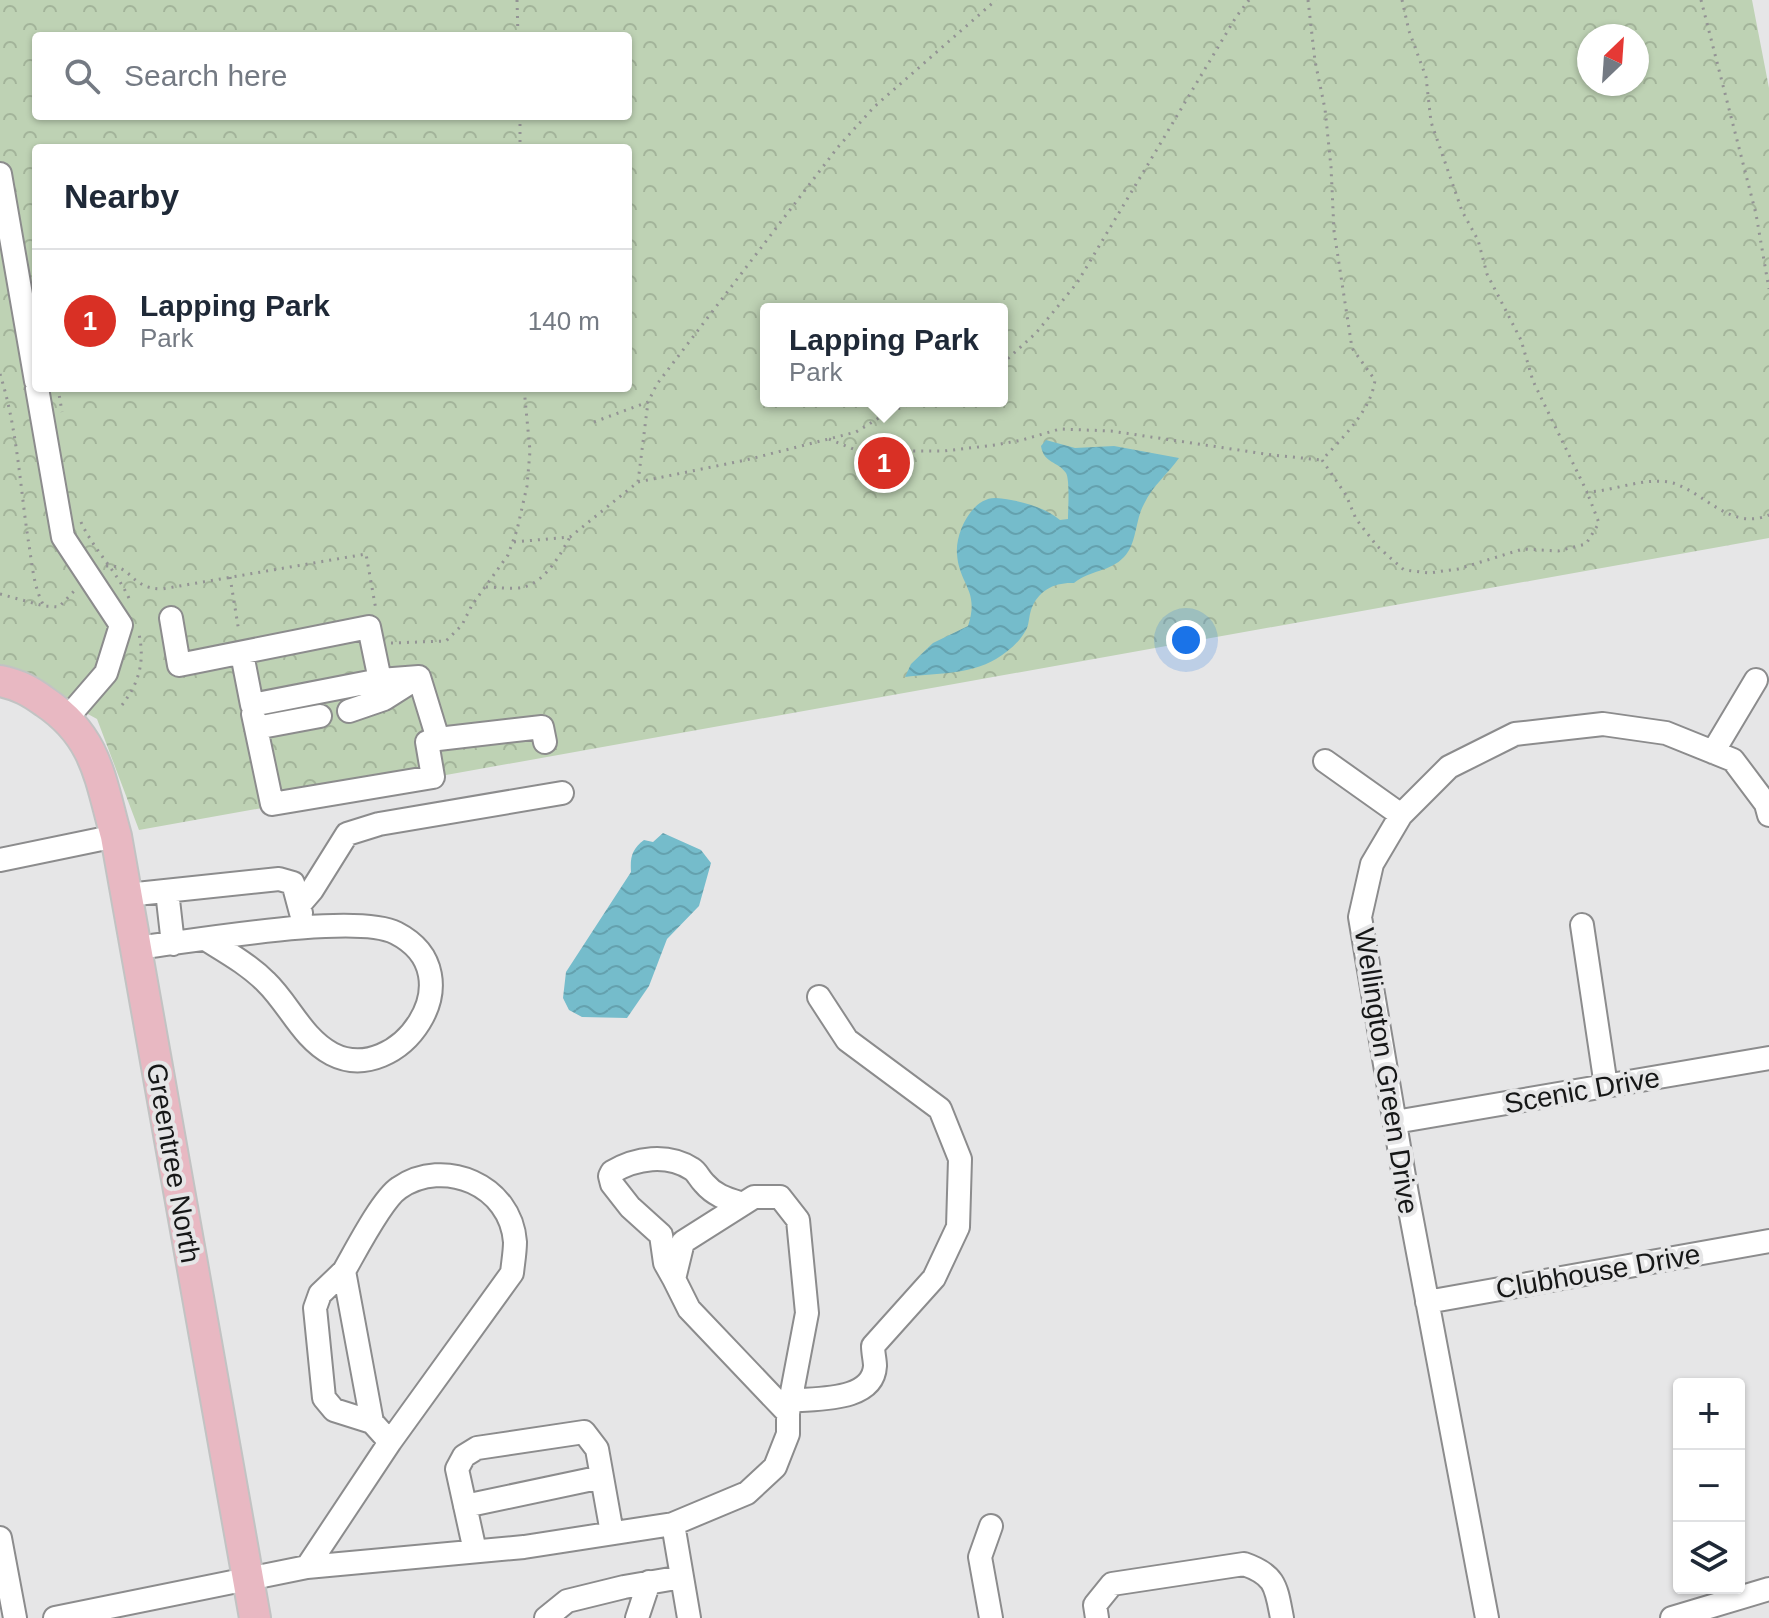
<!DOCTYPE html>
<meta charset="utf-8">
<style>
:root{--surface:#fff;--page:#f2f2f3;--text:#1f2937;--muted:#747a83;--line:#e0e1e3;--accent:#d93025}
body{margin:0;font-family:Arial,sans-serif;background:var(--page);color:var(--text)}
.controls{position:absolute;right:24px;bottom:24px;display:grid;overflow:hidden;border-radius:8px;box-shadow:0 2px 6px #0004}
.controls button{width:72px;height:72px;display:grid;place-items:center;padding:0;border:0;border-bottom:2px solid var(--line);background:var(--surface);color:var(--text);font:40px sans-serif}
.compass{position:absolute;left:1577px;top:24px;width:72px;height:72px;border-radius:50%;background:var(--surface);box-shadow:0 2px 6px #0004;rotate:25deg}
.you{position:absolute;left:1186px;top:640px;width:28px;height:28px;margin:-20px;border:6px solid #fff;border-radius:50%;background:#1a73e8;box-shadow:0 0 0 12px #1a73e833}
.badge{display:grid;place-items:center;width:52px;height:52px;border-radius:50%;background:var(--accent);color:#fff;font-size:26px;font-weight:700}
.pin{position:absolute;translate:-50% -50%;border:4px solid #fff;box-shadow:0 2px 8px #0006}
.popup{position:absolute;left:760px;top:303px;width:248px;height:104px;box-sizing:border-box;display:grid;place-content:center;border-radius:8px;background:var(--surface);filter:drop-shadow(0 2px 6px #0005);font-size:26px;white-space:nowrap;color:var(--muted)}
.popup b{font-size:30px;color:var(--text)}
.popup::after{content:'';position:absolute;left:50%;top:100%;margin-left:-16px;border:16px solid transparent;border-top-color:var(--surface)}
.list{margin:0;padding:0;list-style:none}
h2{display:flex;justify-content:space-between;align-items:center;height:104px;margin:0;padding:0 32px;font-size:34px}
h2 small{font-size:26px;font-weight:400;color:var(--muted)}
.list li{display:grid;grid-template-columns:52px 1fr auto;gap:24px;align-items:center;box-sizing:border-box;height:144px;padding:0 32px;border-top:2px solid var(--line)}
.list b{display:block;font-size:30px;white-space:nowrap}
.list p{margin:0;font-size:26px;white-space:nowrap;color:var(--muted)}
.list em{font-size:26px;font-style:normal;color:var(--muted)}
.icon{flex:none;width:44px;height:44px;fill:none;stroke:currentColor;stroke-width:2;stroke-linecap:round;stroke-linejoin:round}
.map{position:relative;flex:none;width:1769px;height:1618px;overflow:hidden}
.search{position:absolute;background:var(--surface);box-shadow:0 2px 6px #0004;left:32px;top:32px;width:600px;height:88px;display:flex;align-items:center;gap:20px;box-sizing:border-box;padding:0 28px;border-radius:8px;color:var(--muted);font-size:30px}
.panel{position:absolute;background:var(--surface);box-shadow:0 2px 6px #0004;left:32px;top:144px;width:600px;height:248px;border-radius:8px}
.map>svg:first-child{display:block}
.park{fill:url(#park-crowns);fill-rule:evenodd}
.water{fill:url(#water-waves)}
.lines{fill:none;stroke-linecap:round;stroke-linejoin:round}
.minor-casing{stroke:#8c8c8d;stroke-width:26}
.major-casing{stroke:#c2c3c3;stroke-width:34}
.path{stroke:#939394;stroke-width:3;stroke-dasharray:2 6;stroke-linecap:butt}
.minor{stroke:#fff;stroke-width:22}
.major{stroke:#e8b8c2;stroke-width:30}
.labels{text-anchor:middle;stroke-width:8;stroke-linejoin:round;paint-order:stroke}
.street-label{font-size:28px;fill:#161717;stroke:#e6e6e7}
</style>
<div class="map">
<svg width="1769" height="1618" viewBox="0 0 1769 1618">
<defs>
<pattern id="park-crowns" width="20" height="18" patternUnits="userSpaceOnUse" patternTransform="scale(2)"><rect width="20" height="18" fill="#bed2b4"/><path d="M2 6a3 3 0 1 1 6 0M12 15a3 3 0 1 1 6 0" fill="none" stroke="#a3b49a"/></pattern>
<pattern id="water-waves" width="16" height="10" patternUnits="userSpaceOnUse" patternTransform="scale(2)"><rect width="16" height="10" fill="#75bccb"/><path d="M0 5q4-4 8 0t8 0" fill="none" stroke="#64a1ae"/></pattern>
</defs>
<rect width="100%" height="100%" fill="#e6e6e7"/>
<path class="park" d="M0 0H1752L1769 88V538L139 830 97 719 33 684 0 679ZM36 36H628V116H36ZM1589 36H1637V84H1589ZM36 148H628V388H36ZM766 309H1002V401H766Z"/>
<path class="water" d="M1046 440 1075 448 1114 446 1179 458C1168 474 1153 485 1144 504 1135 520 1137 544 1124 557 1110 572 1090 570 1074 583 1055 582 1038 590 1031 610 1029 616 1029 623 1027 628 1021 641 1008 652 996 659 969 675 935 673 905 677L911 664 933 643 968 626C980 590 959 585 957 554 955 533 972 497 996 498 1018 500 1043 506 1060 520L1068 519C1068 509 1070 480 1066 473 1058 461 1044 464 1041 446Z
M663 833 701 850 711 863 699 906 667 939 649 986 627 1018 582 1017 569 1010 563 998 566 972 631 872C630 857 632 849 644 840L653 842Z"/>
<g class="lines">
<g class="minor-casing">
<path id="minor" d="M0 174 36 381
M37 388 63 537 121 625 106 673 68 717
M171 618 179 665 369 627 380 680 252 705 242 654
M380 680 419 677 438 739
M349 711 384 699 414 680
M253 714 256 728 320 716
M256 728 272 804 433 777 427 742 438 739 542 727 545 742
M1713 752 1756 680
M1325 761 1401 815
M0 860 116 836
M167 891 173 944
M127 895 279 879 293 883 301 913
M300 904 312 890 347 834 379 824 562 793
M1582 925 1606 1086
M136 948C189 942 355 912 396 933 478 975 398 1088 332 1054 302 1038 289 1004 266 982 249 965 228 953 207 940
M1395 1122 1769 1058
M754 1197H780L798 1220 807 1313 788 1413 689 1309 674 1279 683 1242Z
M344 1271 320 1294 315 1308 324 1398 334 1410 372 1422
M674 1279 665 1263 661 1235 630 1207 612 1184 610 1176 612 1172C636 1158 667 1153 692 1169 697 1172 699 1178 704 1183 715 1196 727 1199 743 1204
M1427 1302 1769 1241
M791 1401C816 1398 873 1402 875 1366 875 1360 873 1353 873 1346L934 1278 958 1227 960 1159 940 1109 847 1040 819 997
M465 1506 602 1477
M673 1524 689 1618
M0 1538 15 1618
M475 1551 457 1469 464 1456 477 1448 584 1432 597 1449 612 1533
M307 1567 390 1442 512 1273C513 1263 515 1252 515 1242 511 1185 444 1157 399 1188 382 1199 355 1252 344 1271L372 1422 390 1442
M55 1618 307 1567 524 1547 673 1524 747 1493 775 1467 788 1434V1413
M546 1618 567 1601 624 1587 682 1577
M637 1618 649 1582
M991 1618 980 1557 991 1526
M1097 1618 1095 1605 1112 1584 1244 1564C1276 1575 1276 1587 1282 1618
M1487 1618 1407 1194 1360 917 1372 864 1401 815 1449 767 1515 734 1603 724 1666 733 1733 760 1766 804 1769 815
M1672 1618 1769 1589"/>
</g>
<g class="major-casing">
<path id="major" d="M0 681C19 685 30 691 45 702 97 737 100 779 116 836L255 1618"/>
</g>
<path class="path" d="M517 0 518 36
M1308 0 1315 61 1325 109 1331 167 1334 231 1352 348 1375 380C1371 411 1342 438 1322 460
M1402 0 1409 31 1426 77 1431 122 1462 211 1478 240 1487 274 1521 340 1533 381 1587 492C1615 491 1646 476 1673 483 1705 493 1731 531 1769 515
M1701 0 1756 214 1769 289
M520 116V148
M1002 364 1036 333 1077 283 1236 17 1249 0
M0 374C17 427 20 485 28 539 32 561 33 587 44 606
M58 388 62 412
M594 422 648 402 657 384 838 147 874 107 996 0
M829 439 870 456 901 451H944L995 445 1022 440 1060 429 1111 431 1272 455 1322 460
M1322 460 1346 495 1356 519 1377 546 1404 570 1429 573 1458 569 1523 549 1558 551 1586 544 1599 523 1587 492
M638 482 746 460 856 432 887 413 918 401
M81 522C94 551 119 573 131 603
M514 542 570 537 638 482 648 402
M106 566C132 564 130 589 162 589L366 554 376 610
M230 577 239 632
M486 587C497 587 513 590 524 587 546 581 560 555 570 537
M0 594 44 606 59 607 75 590
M391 643 446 641 462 625 472 605 508 555 517 530 527 486 530 451 524 388
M122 705C139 683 145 662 139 634"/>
<use href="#minor" class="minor"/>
<use href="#major" class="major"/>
</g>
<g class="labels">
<g class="street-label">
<text transform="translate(1387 1071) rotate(81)" y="10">Wellington Green Drive</text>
<text transform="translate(1582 1090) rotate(-10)" y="10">Scenic Drive</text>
<text transform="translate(174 1163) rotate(80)" y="10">Greentree North</text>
<text transform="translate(1598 1271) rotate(-10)" y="10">Clubhouse Drive</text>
</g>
</g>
</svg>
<div class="controls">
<button>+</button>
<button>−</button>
<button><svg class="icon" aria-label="layers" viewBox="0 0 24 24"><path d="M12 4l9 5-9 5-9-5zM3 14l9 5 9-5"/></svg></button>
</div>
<svg class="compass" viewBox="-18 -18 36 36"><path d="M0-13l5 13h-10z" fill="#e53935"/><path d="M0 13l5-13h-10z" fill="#747a83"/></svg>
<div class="you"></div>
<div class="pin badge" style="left:884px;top:463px">1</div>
<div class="popup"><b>Lapping Park</b>Park</div>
<div class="search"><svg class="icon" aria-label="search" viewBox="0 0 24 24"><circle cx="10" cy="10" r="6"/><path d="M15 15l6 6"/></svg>Search here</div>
<section class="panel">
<h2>Nearby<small></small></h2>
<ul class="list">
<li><span class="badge">1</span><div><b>Lapping Park</b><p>Park</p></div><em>140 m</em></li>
</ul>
</section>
</div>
